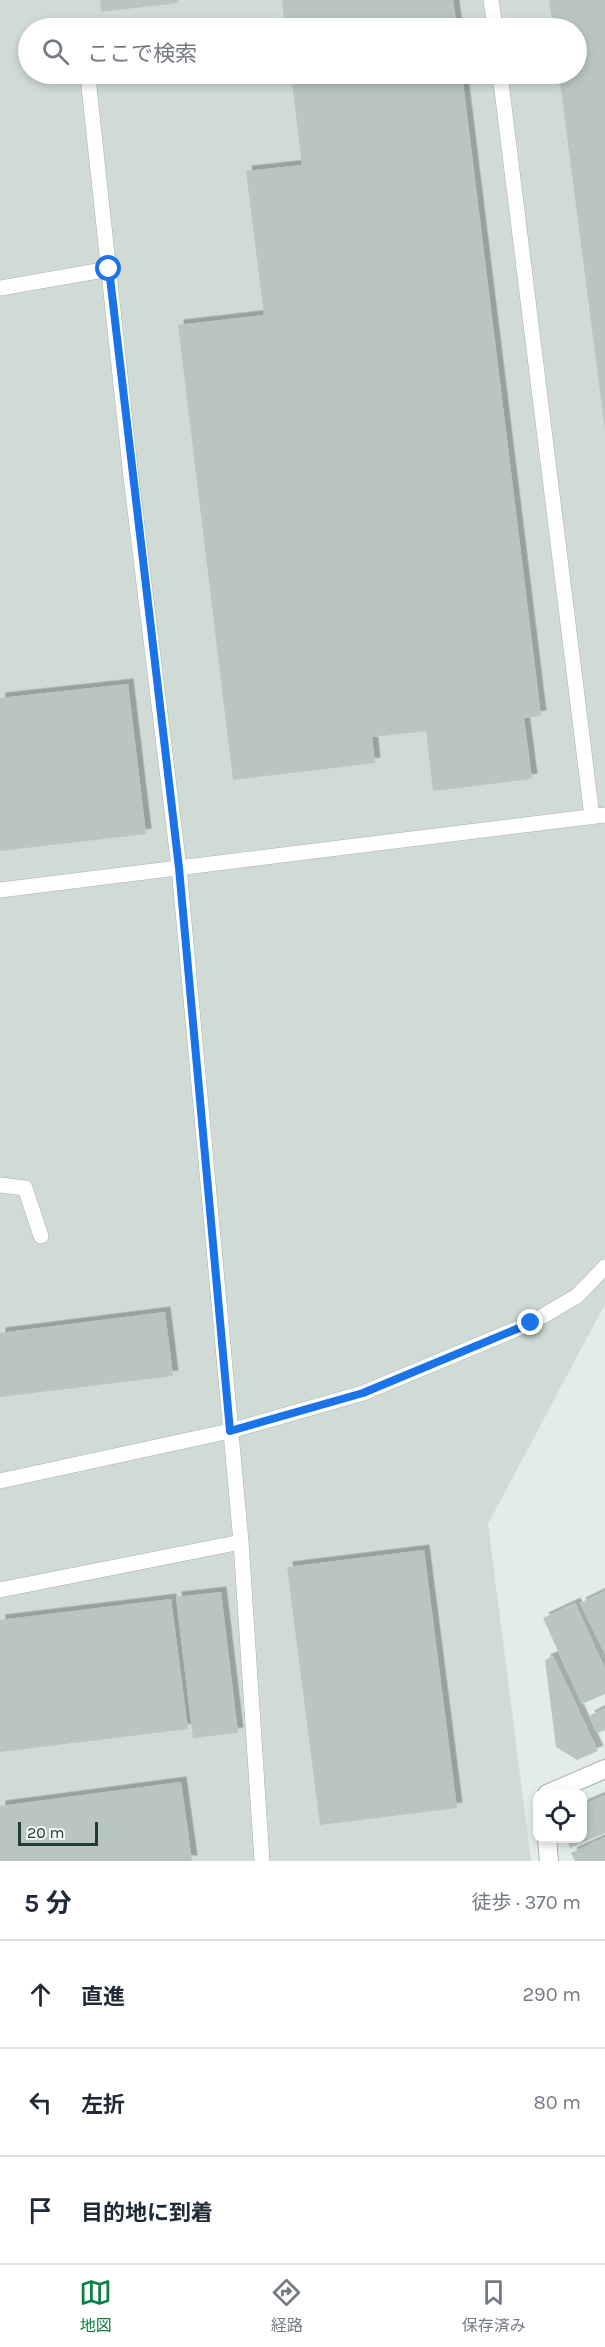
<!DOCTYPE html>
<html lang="ja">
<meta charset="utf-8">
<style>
:root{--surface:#fff;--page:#f2f2f3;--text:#1f2937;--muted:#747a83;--line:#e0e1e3;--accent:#0b8043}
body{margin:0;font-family:Karla,"Noto Sans JP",sans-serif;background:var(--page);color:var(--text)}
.controls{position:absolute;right:18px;bottom:18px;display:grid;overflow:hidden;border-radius:12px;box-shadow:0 3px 9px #0003}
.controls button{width:54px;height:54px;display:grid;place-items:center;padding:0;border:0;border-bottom:2px solid var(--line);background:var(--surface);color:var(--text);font:30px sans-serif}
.scale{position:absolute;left:18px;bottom:15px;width:80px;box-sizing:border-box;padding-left:6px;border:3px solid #243b33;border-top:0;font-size:16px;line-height:21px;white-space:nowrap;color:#243b33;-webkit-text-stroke:4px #f3f8f5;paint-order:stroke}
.stop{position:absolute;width:18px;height:18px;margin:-14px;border:4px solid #1a73e8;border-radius:50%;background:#fff}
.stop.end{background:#1a73e8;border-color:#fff;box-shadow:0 2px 6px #0008}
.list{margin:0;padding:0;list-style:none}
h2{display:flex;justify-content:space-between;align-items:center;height:78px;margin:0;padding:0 24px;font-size:26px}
h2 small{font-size:20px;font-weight:400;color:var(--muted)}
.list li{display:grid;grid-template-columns:39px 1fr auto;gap:18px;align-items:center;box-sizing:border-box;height:108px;padding:0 24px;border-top:2px solid var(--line)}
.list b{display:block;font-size:22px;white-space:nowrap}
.list em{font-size:20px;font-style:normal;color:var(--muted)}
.icon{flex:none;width:33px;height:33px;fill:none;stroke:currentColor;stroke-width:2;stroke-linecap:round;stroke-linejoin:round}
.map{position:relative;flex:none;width:605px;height:1861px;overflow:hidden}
.search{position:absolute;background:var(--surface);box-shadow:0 3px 9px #0003;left:18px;right:18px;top:18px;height:66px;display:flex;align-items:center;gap:15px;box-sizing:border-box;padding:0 21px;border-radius:33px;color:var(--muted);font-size:22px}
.sheet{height:402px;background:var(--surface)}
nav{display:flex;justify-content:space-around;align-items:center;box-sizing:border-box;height:84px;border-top:2px solid var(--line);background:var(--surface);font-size:16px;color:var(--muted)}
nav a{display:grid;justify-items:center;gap:3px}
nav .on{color:var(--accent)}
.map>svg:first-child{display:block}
.built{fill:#d1dbd6;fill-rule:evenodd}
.building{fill:#b9c6c0;filter:url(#shadow)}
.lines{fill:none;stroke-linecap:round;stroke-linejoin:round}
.service-casing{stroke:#a6b3ad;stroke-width:16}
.tertiary-casing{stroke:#a6b3ad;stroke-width:20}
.service{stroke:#fff;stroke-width:15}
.tertiary{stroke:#fff;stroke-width:18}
.route{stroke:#1a73e8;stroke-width:8}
</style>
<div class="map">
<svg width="605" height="1861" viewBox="0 0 605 1861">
<defs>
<filter id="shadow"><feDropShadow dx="5.5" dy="-5.5" stdDeviation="0" flood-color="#0004"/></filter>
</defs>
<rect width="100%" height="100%" fill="#e3ece7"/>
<path class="built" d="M0 0H605V1304L488 1524 531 1861H0ZM28 28H576V74H28Z"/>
<path class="building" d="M100 0H178V3L101 12Z
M282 0H453L457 28H285Z
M549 0H605V430L559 74H576V28H553Z
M291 74H462L541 716 524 718 532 779 433 791 426 731 372 737 375 763 233 780 178 325 264 315 246 171 302 165Z
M128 684 146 834 0 851V698Z
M165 1312 173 1376 0 1397V1333Z
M424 1550 457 1808 320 1825 287 1567Z
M605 1591V1654L580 1603Z
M221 1592 238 1733 193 1738 176 1597Z
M171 1599 188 1729 0 1752V1620Z
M575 1603 605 1669V1694L582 1704 543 1618Z
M553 1656 598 1751 577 1760 556 1747 545 1660Z
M605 1708V1730L597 1733 589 1716Z
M181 1782 192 1861H0V1806Z
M605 1795V1833L570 1848 566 1838H582V1805Z
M605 1837V1861H575L571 1853Z"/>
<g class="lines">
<g class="service-casing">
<path id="service" d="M491 0 495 28
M500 74 592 817
M89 87 131 477 179 868 241 1542 262 1861
M0 288 109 269
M0 890 605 815
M0 1185 25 1188 41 1236
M0 1481 230 1431 363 1393 531 1323 577 1296 605 1267
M0 1590 241 1542"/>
</g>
<g class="tertiary-casing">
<path id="tertiary" d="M547 1794 605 1769
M547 1838 549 1861"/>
</g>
<use href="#service" class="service"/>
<use href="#tertiary" class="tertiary"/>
</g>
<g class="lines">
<path class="route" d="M109 269 179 868 230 1431 363 1393 531 1323"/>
</g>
</svg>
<div class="controls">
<button><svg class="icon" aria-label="locate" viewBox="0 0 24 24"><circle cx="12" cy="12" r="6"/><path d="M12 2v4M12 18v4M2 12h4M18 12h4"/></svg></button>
</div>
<div class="scale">20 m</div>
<div class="stop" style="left:109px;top:269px"></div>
<div class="stop end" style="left:531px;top:1323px"></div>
<div class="search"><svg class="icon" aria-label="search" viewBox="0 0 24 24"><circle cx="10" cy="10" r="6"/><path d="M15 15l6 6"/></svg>ここで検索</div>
</div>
<section class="sheet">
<h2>5 分<small>徒歩 · 370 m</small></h2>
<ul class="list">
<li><svg class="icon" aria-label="ahead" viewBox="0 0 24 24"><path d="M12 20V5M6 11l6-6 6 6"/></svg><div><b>直進</b></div><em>290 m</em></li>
<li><svg class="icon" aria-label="left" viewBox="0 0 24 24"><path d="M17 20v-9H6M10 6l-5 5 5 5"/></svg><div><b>左折</b></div><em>80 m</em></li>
<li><svg class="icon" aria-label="arrive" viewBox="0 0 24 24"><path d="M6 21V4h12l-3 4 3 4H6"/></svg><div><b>目的地に到着</b></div></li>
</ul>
</section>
<nav>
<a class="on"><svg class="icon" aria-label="map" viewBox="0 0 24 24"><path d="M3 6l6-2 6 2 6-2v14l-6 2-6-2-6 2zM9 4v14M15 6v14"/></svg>地図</a>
<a><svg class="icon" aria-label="directions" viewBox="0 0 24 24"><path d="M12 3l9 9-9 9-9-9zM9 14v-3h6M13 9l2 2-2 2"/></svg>経路</a>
<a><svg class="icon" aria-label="saved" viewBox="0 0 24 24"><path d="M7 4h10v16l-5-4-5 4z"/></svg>保存済み</a>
</nav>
